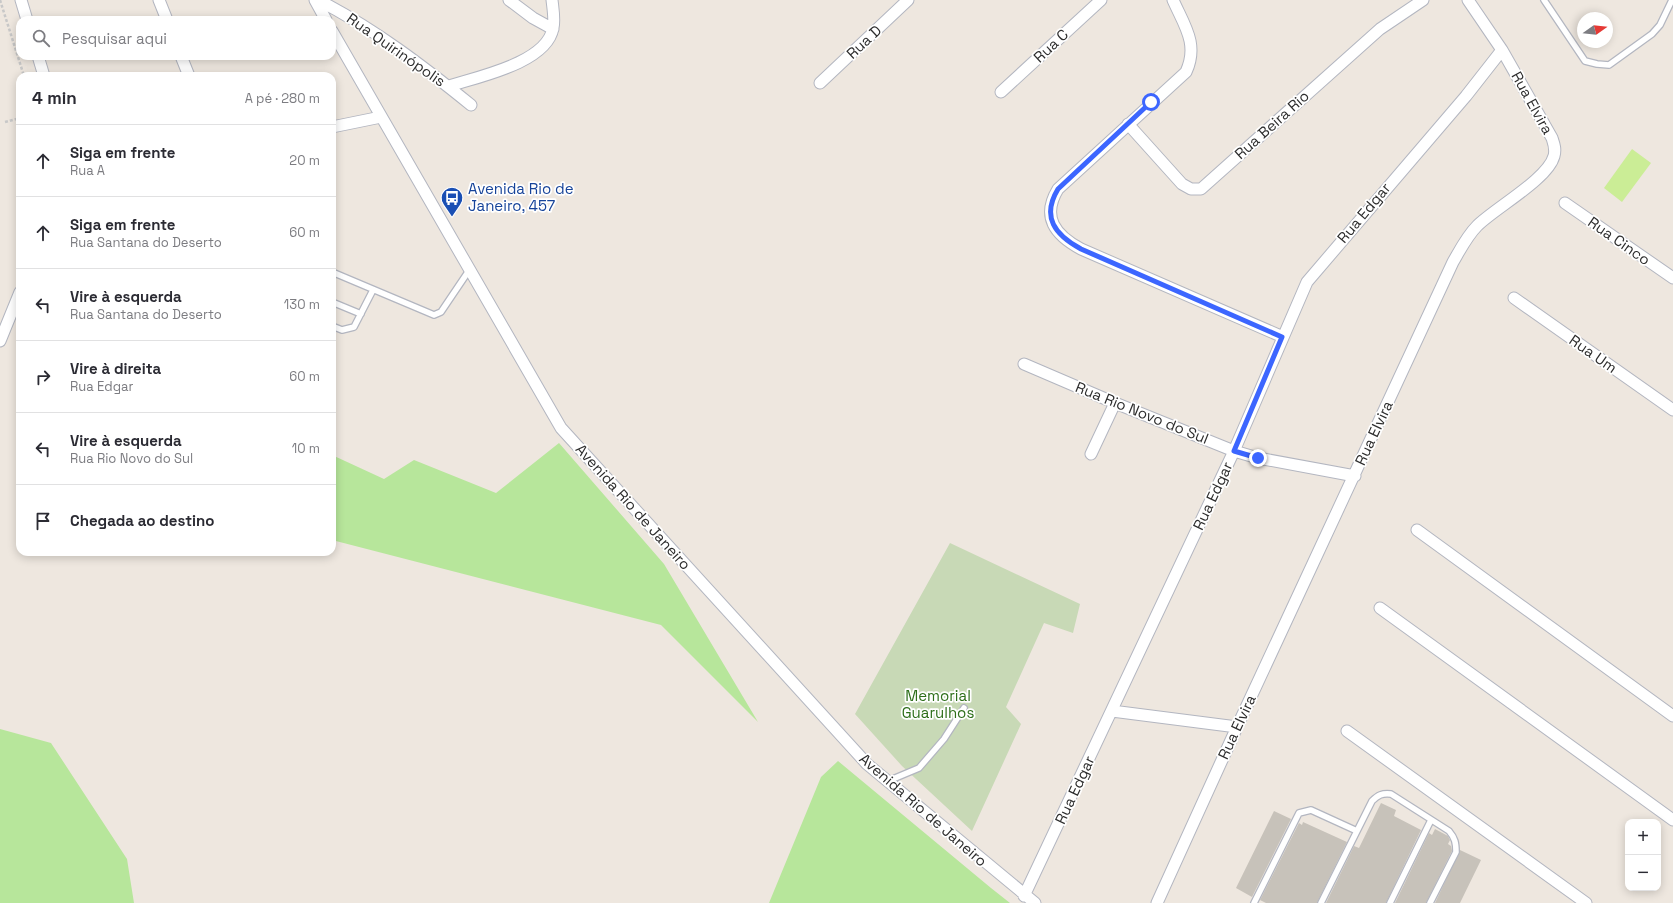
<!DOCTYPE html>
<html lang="pt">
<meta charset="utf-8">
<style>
:root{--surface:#fff;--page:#f2f2f3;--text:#2b2b33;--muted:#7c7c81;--line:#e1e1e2}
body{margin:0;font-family:"Space Grotesk",sans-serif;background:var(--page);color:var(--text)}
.controls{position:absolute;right:12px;bottom:12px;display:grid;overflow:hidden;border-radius:8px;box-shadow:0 2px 10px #0003}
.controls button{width:36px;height:36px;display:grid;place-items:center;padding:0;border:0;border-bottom:1px solid var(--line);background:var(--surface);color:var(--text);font:20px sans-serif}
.compass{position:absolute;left:1577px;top:12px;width:36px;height:36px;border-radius:50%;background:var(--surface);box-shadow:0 2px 10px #0003;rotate:75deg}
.stop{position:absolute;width:12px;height:12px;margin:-9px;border:3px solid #3c66ff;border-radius:50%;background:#fff}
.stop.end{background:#3c66ff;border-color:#fff;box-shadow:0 1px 4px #0008}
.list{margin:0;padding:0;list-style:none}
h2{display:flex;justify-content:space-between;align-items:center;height:52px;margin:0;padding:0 16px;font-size:17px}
h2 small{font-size:13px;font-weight:400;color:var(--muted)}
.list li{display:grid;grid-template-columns:26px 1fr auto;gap:12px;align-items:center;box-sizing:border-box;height:72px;padding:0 16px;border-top:1px solid var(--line)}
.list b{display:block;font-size:15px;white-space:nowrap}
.list p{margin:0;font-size:13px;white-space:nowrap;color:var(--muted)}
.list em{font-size:13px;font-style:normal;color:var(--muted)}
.icon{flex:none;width:22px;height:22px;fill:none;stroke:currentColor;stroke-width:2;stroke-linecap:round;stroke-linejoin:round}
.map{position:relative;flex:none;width:1673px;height:903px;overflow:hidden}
.search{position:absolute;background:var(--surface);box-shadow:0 2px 10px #0003;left:16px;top:16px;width:320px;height:44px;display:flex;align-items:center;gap:10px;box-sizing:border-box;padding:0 14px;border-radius:12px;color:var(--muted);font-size:15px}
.panel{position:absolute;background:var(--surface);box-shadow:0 2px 10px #0003;left:16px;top:72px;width:320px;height:484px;border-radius:12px}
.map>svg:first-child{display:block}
.green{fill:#b7e69b}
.cemetery{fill:#c8d9b6}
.pitch{fill:#cbed96}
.building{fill:#c7c2ba}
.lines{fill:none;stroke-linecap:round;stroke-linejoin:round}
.service-casing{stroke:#b3b6c0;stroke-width:8}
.minor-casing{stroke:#b3b6c0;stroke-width:13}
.path{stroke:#c8c8c8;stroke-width:2.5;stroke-dasharray:3 2;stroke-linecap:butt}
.service{stroke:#fff;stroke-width:5.5}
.minor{stroke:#fff;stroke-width:11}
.route{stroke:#3c66ff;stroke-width:5}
.labels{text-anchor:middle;stroke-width:3.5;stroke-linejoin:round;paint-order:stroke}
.street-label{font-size:15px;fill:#2d2d2d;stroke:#fff}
.transit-label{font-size:15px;fill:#164399;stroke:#fff;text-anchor:start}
.park-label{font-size:15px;fill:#2d6e19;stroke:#fff}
</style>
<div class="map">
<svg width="1673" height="903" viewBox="0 0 1673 903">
<rect width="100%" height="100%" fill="#eee7df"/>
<path class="green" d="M559 443 664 564 758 722 661 625 332 540V455L384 479 414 460 496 493Z
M0 729 51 743 127 859 134 903H0Z
M838 761 991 888 1010 903H769L821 777Z"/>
<path class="cemetery" d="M950 543 1080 604 1073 633 1044 623 1006 707 1021 724 972 831 902 766 855 714Z"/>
<path class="pitch" d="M1632 149 1651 163 1622 202 1604 188Z"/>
<path class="building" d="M1381 803 1396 810 1394 816 1421 830 1386 903H1326L1354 846 1359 848Z
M1274 811 1291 819 1252 897 1236 888Z
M1303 822 1347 842 1317 903H1266L1260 900 1299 823 1302 825Z
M1435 829 1448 836 1450 840 1448 844 1451 846 1452 851 1426 903H1395L1429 833 1432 835Z
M1460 850 1481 860 1460 903H1435Z"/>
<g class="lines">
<g class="service-casing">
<path id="service" d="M1544 0 1585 61 1597 64 1609 65 1652 34 1660 25 1672 0
M332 272 434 315 441 312 470 269
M332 302 361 314
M332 326 342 330 354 327 373 290
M888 781 919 768 944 739 964 708
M1254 903 1299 813 1311 810 1357 831
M1321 903 1372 801C1378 795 1382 793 1391 794L1449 831C1455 838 1456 843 1456 852L1430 903
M1390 903 1431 820"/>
</g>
<g class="minor-casing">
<path id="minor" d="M21 0 27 20
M159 0 167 20
M315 0 326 20
M318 0C373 28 423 66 471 105
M509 0 533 18 553 29
M1173 0C1184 25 1199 44 1186 72L1058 189C1041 217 1055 235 1081 249L1283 337
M332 31 561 428 867 764 1035 903
M38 56 44 76
M181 56 189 76
M820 83 908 0
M449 86C477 77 547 63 553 28 555 20 553 9 552 0
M1001 92 1101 0
M1128 124 1182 184 1191 189H1201L1380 29 1423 0
M332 127 381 117
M1565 203 1673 278
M1514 298 1673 410
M0 341 20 292
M1024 364 1115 403 1234 451 1258 458 1355 476
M1091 454 1115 403
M1417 530 1673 716
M1380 608 1673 820
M1112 711 1237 727
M1347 731 1586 903
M1024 896 1234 451 1307 282 1466 96 1502 50
M1157 903 1237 727 1453 262C1460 250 1467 236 1477 226 1495 208 1548 179 1554 156 1556 149 1554 144 1552 138L1502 50 1468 0"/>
</g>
<path class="path" d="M0 0 24 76
M5 122 20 118"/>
<use href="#service" class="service"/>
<use href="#minor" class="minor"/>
</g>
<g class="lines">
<path class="route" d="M1151 102 1058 189C1041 217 1055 235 1081 249L1282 337 1234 451 1258 458"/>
</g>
<defs>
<g id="bus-pin" transform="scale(1.15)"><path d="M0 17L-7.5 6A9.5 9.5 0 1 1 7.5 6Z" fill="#1a4fb4" stroke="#fff"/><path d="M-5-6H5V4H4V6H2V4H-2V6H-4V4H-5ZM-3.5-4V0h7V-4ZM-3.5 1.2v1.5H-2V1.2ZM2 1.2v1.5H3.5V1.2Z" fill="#fff"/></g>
</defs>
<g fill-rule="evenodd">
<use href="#bus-pin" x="452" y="198"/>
</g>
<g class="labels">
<g class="street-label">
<text transform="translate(864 42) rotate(-43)" y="5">Rua D</text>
<text transform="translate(1051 46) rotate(-43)" y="5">Rua C</text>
<text transform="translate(396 50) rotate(35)" y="5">Rua Quirinópolis</text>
<text transform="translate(1532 103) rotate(61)" y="5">Rua Elvira</text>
<text transform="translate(1272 125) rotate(-42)" y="5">Rua Beira Rio</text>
<text transform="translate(1364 213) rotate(-50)" y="5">Rua Edgar</text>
<text transform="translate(1619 241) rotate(35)" y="5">Rua Cinco</text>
<text transform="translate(1593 354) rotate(35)" y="5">Rua Um</text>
<text transform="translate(1142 413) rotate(22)" y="5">Rua Rio Novo do Sul</text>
<text transform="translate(1374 433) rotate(-65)" y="5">Rua Elvira</text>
<text transform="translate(1213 496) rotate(-65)" y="5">Rua Edgar</text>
<text transform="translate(633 507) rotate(48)" y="5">Avenida Rio de Janeiro</text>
<text transform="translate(1237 727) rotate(-65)" y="5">Rua Elvira</text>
<text transform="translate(1075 790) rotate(-65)" y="5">Rua Edgar</text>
<text transform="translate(923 810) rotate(41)" y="5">Avenida Rio de Janeiro</text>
</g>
<g class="transit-label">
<text x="468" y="194">Avenida Rio de<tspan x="468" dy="17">Janeiro, 457</tspan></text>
</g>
<g class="park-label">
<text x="938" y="701">Memorial<tspan x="938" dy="17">Guarulhos</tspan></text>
</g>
</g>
</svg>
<div class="controls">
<button>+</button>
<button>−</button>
</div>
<svg class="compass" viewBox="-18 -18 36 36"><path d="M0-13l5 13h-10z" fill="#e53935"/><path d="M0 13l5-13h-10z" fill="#7c7c81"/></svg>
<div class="stop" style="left:1151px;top:102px"></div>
<div class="stop end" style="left:1258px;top:458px"></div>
<div class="search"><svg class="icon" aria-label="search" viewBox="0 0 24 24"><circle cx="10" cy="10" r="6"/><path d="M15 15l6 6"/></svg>Pesquisar aqui</div>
<section class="panel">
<h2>4 min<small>A pé · 280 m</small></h2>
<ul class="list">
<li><svg class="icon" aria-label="ahead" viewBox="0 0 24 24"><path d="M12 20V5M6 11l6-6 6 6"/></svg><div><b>Siga em frente</b><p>Rua A</p></div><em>20 m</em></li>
<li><svg class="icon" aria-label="ahead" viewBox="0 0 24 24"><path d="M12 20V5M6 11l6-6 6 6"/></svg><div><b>Siga em frente</b><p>Rua Santana do Deserto</p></div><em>60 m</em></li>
<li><svg class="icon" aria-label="left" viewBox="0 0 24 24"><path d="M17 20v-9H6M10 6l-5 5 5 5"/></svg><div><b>Vire à esquerda</b><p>Rua Santana do Deserto</p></div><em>130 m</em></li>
<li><svg class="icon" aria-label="right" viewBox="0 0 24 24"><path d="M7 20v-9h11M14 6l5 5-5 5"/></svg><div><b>Vire à direita</b><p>Rua Edgar</p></div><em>60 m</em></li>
<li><svg class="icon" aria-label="left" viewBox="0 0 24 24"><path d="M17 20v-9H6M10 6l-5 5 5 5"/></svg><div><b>Vire à esquerda</b><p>Rua Rio Novo do Sul</p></div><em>10 m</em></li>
<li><svg class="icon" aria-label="arrive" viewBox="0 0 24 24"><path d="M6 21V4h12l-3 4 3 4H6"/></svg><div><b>Chegada ao destino</b></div></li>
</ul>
</section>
</div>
